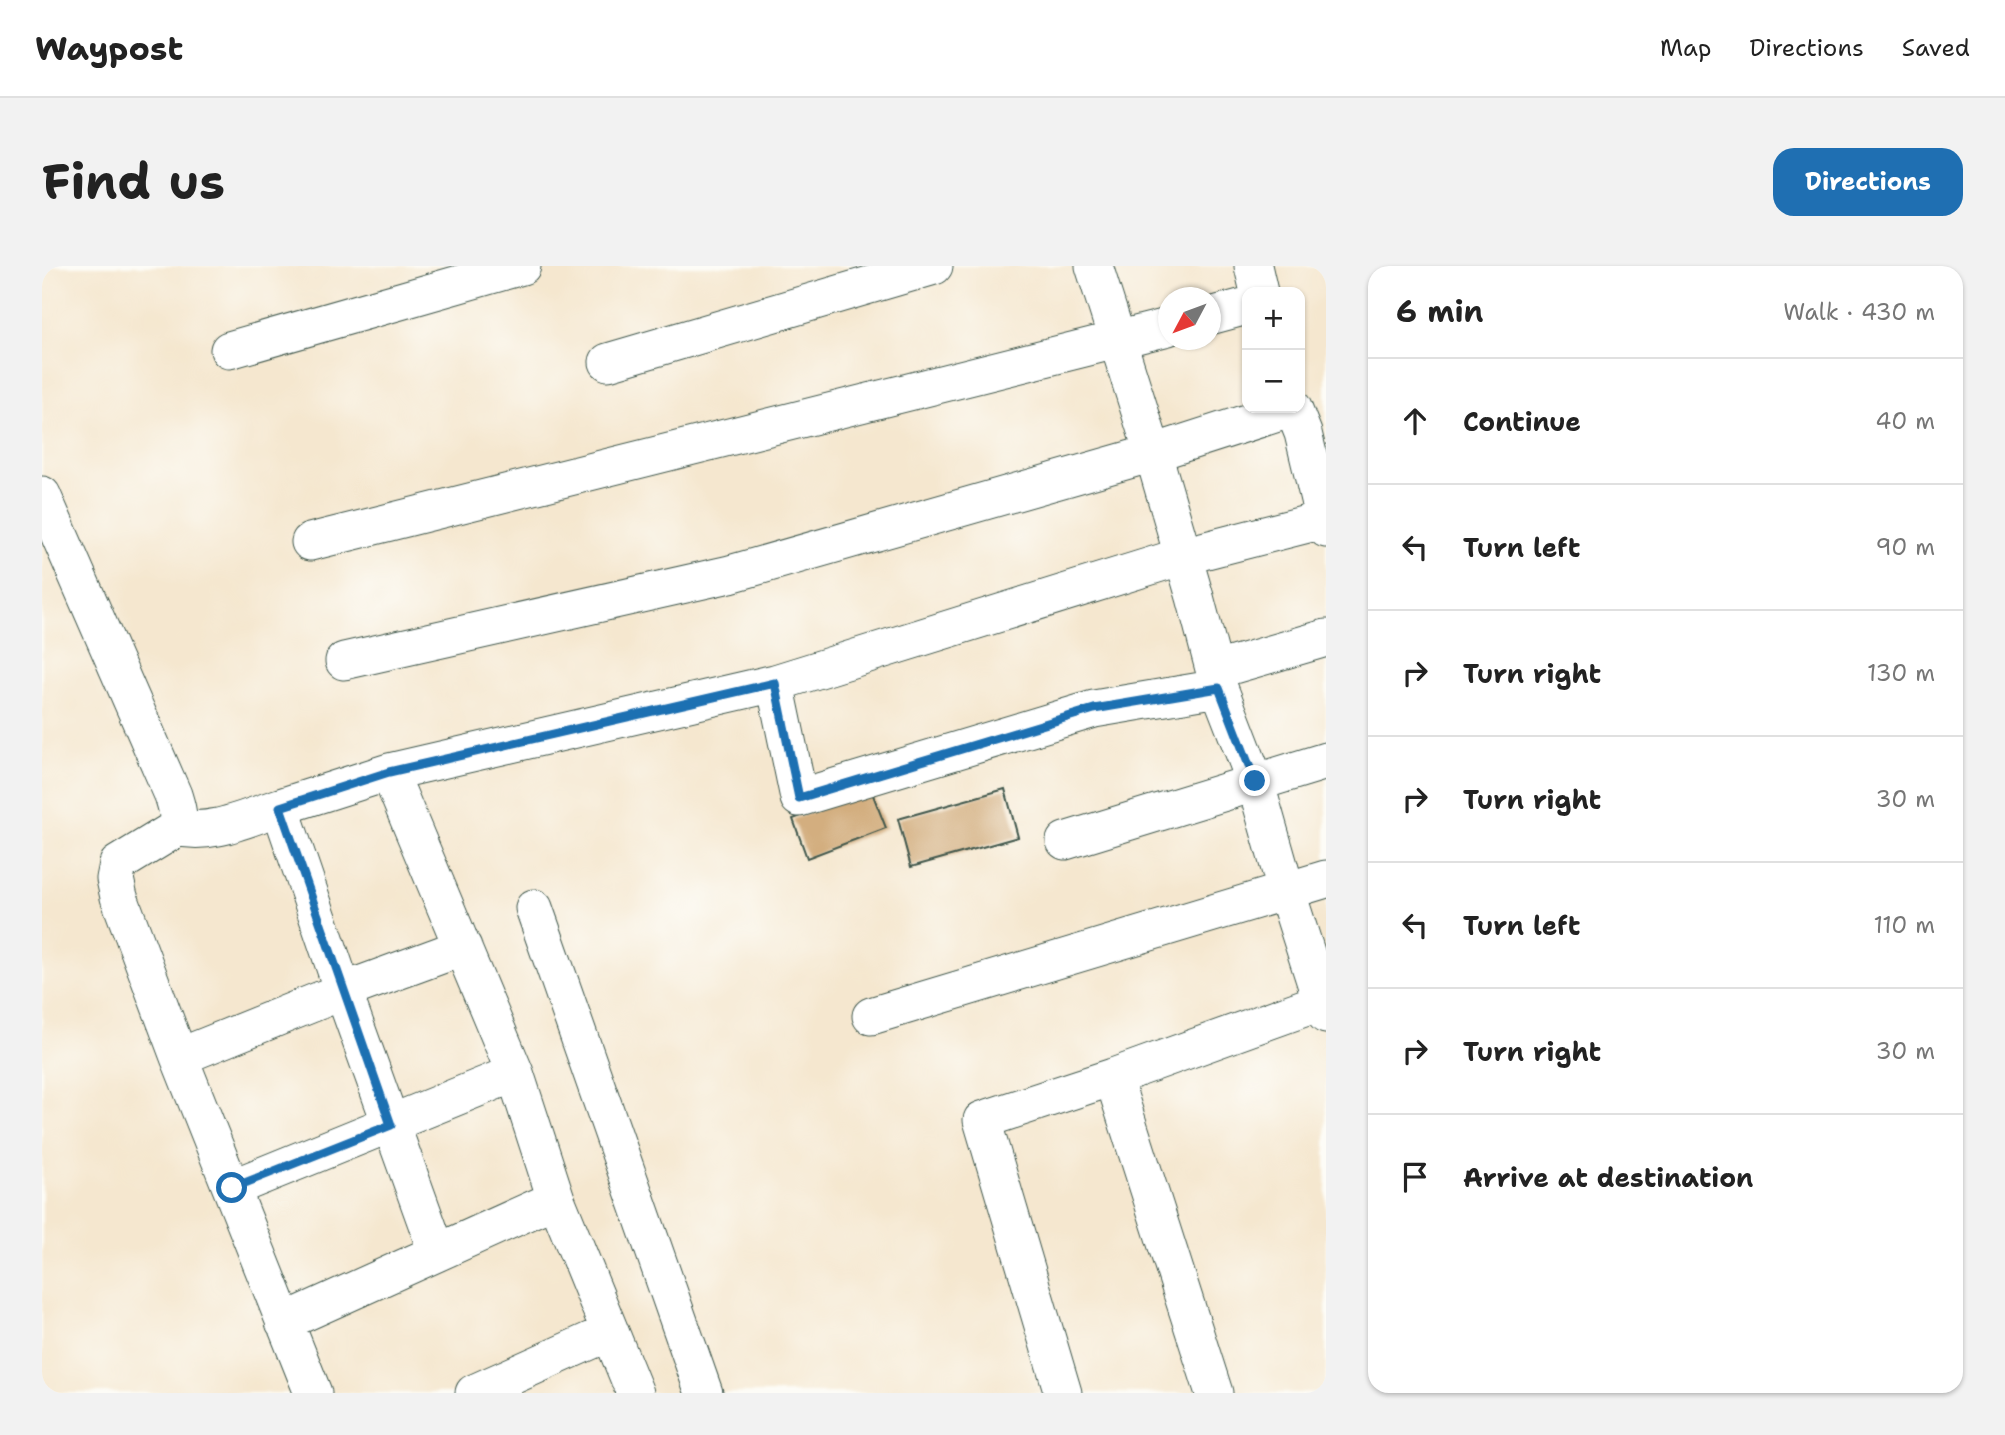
<!DOCTYPE html>
<meta charset="utf-8">
<style>
:root{--surface:#fff;--page:#f2f2f2;--text:#222;--muted:#767676;--line:#e0e0e0;--accent:#1f6fb2}
body{margin:0;font-family:"Shantell Sans",sans-serif;background:var(--page);color:var(--text)}
.controls{position:absolute;right:21px;top:21px;display:grid;overflow:hidden;border-radius:14px;box-shadow:0 2px 5px #0004}
.controls button{width:63px;height:63px;display:grid;place-items:center;padding:0;border:0;border-bottom:2px solid var(--line);background:var(--surface);color:var(--text);font:35px sans-serif}
.compass{position:absolute;left:1116px;top:21px;width:63px;height:63px;border-radius:50%;background:var(--surface);box-shadow:0 2px 5px #0004;rotate:229deg}
.stop{position:absolute;width:21px;height:21px;margin:-16px;border:5px solid #1f6fb2;border-radius:50%;background:#fff}
.stop.end{background:#1f6fb2;border-color:#fff;box-shadow:0 2px 7px #0008}
.list{margin:0;padding:0;list-style:none}
h2{display:flex;justify-content:space-between;align-items:center;height:91px;margin:0;padding:0 28px;font-size:30px}
h2 small{font-size:23px;font-weight:400;color:var(--muted)}
.list li{display:grid;grid-template-columns:46px 1fr auto;gap:21px;align-items:center;box-sizing:border-box;height:126px;padding:0 28px;border-top:2px solid var(--line)}
.list b{display:block;font-size:26px;white-space:nowrap}
.list em{font-size:23px;font-style:normal;color:var(--muted)}
.icon{flex:none;width:38px;height:38px;fill:none;stroke:currentColor;stroke-width:2;stroke-linecap:round;stroke-linejoin:round}
.map{position:relative;flex:none;width:1284px;height:1127px;overflow:hidden;border-radius:21px}
header{display:flex;align-items:center;gap:42px;box-sizing:border-box;height:98px;padding:0 35px;background:var(--surface);border-bottom:2px solid var(--line)}
header strong{font-size:33px}
nav{display:flex;gap:38px;margin-inline-start:auto;font-size:24px}
.intro{display:flex;align-items:center;justify-content:space-between;box-sizing:border-box;height:168px;padding:0 42px}
h1{margin:0;font-size:49px}
.button{padding:18px 32px;border-radius:21px;background:var(--accent);color:#fff;font-size:24px;font-weight:700}
main{display:flex;gap:42px;padding:0 42px}
aside{flex:1;background:var(--surface);border-radius:21px;box-shadow:0 2px 5px #0004}
.map>svg:first-child{display:block}
.building{fill:#d3ae7f}
.lines{fill:none;stroke-linecap:round;stroke-linejoin:round}
.minor-casing{stroke:#3f564b;stroke-width:39}
.minor{stroke:#fff;stroke-width:37}
.route{stroke:#1f6fb2;stroke-width:9}
</style>
<header>
<strong>Waypost</strong>
<nav><a>Map</a><a>Directions</a><a>Saved</a></nav>
</header>
<div class="intro"><h1>Find us</h1><a class="button">Directions</a></div>
<main>
<div class="map">
<svg width="1284" height="1127" viewBox="0 0 1284 1127">
<rect width="100%" height="100%" fill="#fdfcf7"/>
<filter id="ink" filterUnits="userSpaceOnUse"><feTurbulence type="fractalNoise" baseFrequency=".0143" numOctaves="2"/><feDisplacementMap in="SourceGraphic" scale="14" xChannelSelector="R" yChannelSelector="G"/><feConvolveMatrix kernelMatrix="1 2 1 2 8 2 1 2 1" color-interpolation-filters="sRGB"/></filter>
<filter id="wash" filterUnits="userSpaceOnUse"><feTurbulence type="fractalNoise" baseFrequency=".00686" numOctaves="4" result="noise"/><feDisplacementMap in="SourceGraphic" scale="28" xChannelSelector="R" yChannelSelector="G"/><feGaussianBlur stdDeviation="1.57" result="paint"/><feColorMatrix in="noise" values="0 0 0 0 0 0 0 0 0 0 0 0 0 0 0 0 0 1.4 0 .05"/><feComposite in="paint" operator="in"/></filter>
<g filter="url(#wash)">
<rect width="100%" height="100%" fill="#f5e7cf"/>
<g id="blocks">
<path class="building" d="M963 523 976 571 869 601 856 553Z
M829 524 844 562 765 592 751 553Z"/>
</g>
</g>
<g filter="url(#ink)">
<use href="#blocks" fill-opacity="0" stroke="#3f564b" stroke-width="2"/>
<g class="lines">
<g class="minor-casing">
<path id="minor" d="M1052 0 1111 187 1153 331 1177 422 1213 515 1244 624 1284 749
M1211 0 1217 26
M1168 50 1205 40
M187 84 480 0
M566 96 892 0
M1251 142 1261 167 1284 263
M0 229 131 529C135 542 140 555 130 565L76 598 73 613 77 631 137 791 271 1127
M268 276 1126 61
M302 395 688 308 1111 187 1251 142
M1174 404 1284 372
M1177 422 1052 443 757 532 733 417 1141 290 1281 254
M347 506 238 541 301 725 395 986
M134 561C170 570 203 552 238 541
M1023 575 1284 495
M492 642 662 1127
M829 750 1284 613
M137 791 301 725 421 681
M1071 811 1172 1127
M190 922 473 807
M242 1056 514 933
M432 1127 568 1066
M593 1127 514 933 473 807 347 506 733 417
M1021 1127 940 854 1071 811 1284 734"/>
</g>
<use href="#minor" class="minor"/>
</g>
</g>
<g class="lines" filter="url(#ink)">
<path class="route" d="M190 922 349 859 238 541 347 506 733 417 757 532 1052 443 1177 422 1213 515"/>
</g>
</svg>
<div class="controls">
<button>+</button>
<button>−</button>
</div>
<svg class="compass" viewBox="-18 -18 36 36"><path d="M0-13l5 13h-10z" fill="#e53935"/><path d="M0 13l5-13h-10z" fill="#767676"/></svg>
<div class="stop" style="left:190px;top:922px"></div>
<div class="stop end" style="left:1213px;top:515px"></div>
</div>
<aside>
<h2>6 min<small>Walk · 430 m</small></h2>
<ul class="list">
<li><svg class="icon" aria-label="ahead" viewBox="0 0 24 24"><path d="M12 20V5M6 11l6-6 6 6"/></svg><div><b>Continue</b></div><em>40 m</em></li>
<li><svg class="icon" aria-label="left" viewBox="0 0 24 24"><path d="M17 20v-9H6M10 6l-5 5 5 5"/></svg><div><b>Turn left</b></div><em>90 m</em></li>
<li><svg class="icon" aria-label="right" viewBox="0 0 24 24"><path d="M7 20v-9h11M14 6l5 5-5 5"/></svg><div><b>Turn right</b></div><em>130 m</em></li>
<li><svg class="icon" aria-label="right" viewBox="0 0 24 24"><path d="M7 20v-9h11M14 6l5 5-5 5"/></svg><div><b>Turn right</b></div><em>30 m</em></li>
<li><svg class="icon" aria-label="left" viewBox="0 0 24 24"><path d="M17 20v-9H6M10 6l-5 5 5 5"/></svg><div><b>Turn left</b></div><em>110 m</em></li>
<li><svg class="icon" aria-label="right" viewBox="0 0 24 24"><path d="M7 20v-9h11M14 6l5 5-5 5"/></svg><div><b>Turn right</b></div><em>30 m</em></li>
<li><svg class="icon" aria-label="arrive" viewBox="0 0 24 24"><path d="M6 21V4h12l-3 4 3 4H6"/></svg><div><b>Arrive at destination</b></div></li>
</ul>
</aside>
</main>
